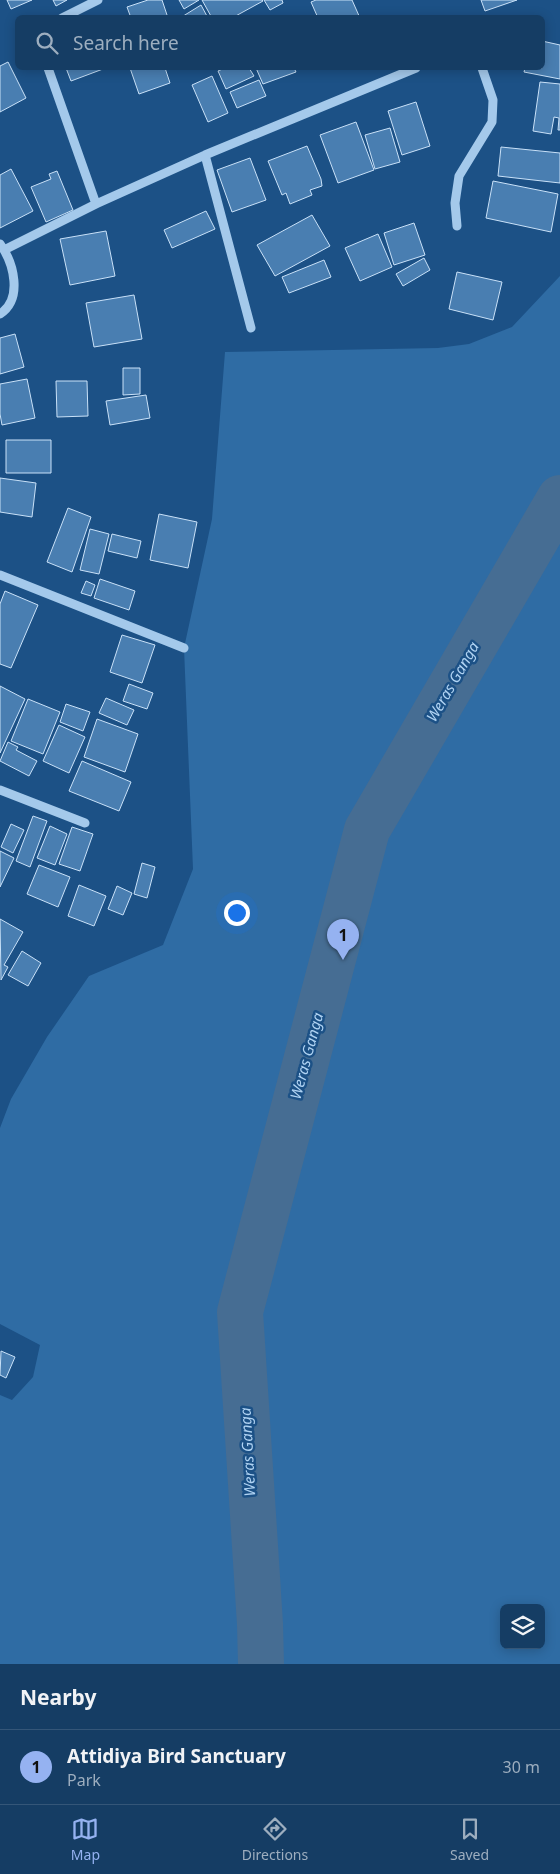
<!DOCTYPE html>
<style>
:root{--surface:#153d64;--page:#22486d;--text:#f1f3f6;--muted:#9daebf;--line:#345678;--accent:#95b2f1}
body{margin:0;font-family:"Noto Sans",sans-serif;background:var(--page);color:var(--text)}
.controls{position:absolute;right:15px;bottom:15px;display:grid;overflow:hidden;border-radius:8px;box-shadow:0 2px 12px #0003}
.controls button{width:45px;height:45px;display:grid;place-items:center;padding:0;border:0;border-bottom:1px solid var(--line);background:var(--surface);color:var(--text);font:25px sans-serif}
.you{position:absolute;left:236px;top:912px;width:18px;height:18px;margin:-12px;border:4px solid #fff;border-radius:50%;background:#1a73e8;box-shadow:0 0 0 8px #1a73e833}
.badge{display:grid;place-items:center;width:32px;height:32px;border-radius:50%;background:var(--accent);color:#111;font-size:16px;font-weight:700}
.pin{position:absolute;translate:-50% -41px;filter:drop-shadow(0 1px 2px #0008)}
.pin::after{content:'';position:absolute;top:26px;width:18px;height:15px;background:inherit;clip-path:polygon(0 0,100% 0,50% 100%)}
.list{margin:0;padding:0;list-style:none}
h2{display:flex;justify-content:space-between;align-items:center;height:65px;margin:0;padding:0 20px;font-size:21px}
h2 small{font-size:16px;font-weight:400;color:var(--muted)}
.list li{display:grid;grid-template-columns:32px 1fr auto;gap:15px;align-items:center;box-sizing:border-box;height:75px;padding:0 20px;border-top:1px solid var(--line)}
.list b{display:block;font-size:19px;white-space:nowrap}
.list p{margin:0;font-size:16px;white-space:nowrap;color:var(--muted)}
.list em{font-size:16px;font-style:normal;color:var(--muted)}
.icon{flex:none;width:28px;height:28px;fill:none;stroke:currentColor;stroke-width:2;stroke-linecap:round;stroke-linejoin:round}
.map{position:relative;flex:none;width:560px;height:1664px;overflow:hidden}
.search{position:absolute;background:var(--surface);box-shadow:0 2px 12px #0003;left:15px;right:15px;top:15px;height:55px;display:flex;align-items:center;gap:12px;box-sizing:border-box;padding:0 18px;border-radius:8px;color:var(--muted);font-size:19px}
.sheet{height:140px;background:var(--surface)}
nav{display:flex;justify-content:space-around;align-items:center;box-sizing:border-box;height:70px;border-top:1px solid var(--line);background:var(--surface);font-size:14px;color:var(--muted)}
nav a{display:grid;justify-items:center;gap:2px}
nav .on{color:var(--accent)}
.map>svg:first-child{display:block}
.green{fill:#2f6ca4;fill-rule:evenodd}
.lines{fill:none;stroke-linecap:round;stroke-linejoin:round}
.river{stroke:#466d93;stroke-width:46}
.building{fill:#497eb1;stroke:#c9e1f8}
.minor{stroke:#a4c9eb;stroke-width:9}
.labels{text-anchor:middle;stroke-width:5;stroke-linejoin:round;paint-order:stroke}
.water-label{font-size:15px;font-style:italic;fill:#b0d3f3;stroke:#1c5186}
</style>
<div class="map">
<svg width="560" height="1664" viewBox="0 0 560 1664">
<rect width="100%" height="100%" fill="#1c5186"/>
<path class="green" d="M560 276V1664H0V1395L12 1400 33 1377 40 1345 0 1324V1128L11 1099 47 1037 89 976 163 945 193 869 184 648 212 519 225 352 438 348 469 344 512 327ZM504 1608H541V1645H504Z"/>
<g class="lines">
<path class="river" d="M261 1664 260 1624 240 1312 367 830 560 498"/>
</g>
<path class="building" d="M7 0H32L11 9Z
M53 0H67L56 6Z
M148 0H162L168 18H131L127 7Z
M179 0H199L184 9Z
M202 0H262L263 1 232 18H212Z
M264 0H282L283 3 270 10Z
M316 0H352L360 18H318L311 2Z
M481 0H517L485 11Z
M201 5 208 18H180Z
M542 41 560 45V79L524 72 525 68H542Z
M8 62 26 98 0 112V66Z
M66 68H103V69L71 81Z
M130 68H165L170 83 139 94Z
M225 68H249L254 76 226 89 218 71Z
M256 68H294L296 72 263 84Z
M212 76 228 113 208 122 192 85Z
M259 80 266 96 237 108 230 92Z
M540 82 560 84V130H558L559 118 554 117 551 134 533 131Z
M416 102 430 146 402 155 388 111Z
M356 122 374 170 338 183 320 135Z
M390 128 400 162 375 169 365 135Z
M307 146 321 179 322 186 310 190 312 195 290 204 286 193 282 195 268 161Z
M501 147 560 153V183L498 176Z
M250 158 266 200 232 212 217 170Z
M11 169 33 211 0 228V175Z
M57 171 73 210 46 222 31 187 51 179 49 174Z
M493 181 558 194 551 232 486 218Z
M206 211 215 229 172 248 164 230Z
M312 215 330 246 275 276 257 245Z
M414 223 425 255 394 265 384 233Z
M106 231 115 276 70 285 60 239Z
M378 234 392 267 360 281 345 248Z
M424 258 430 270 403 286 396 274Z
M324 260 331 277 289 293 282 277Z
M457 272 502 282 493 320 449 309Z
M134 295 142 339 94 347 86 303Z
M15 334 24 367 0 374V338Z
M123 368H140V394L123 395Z
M27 379 35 418 2 425 0 414V384Z
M56 381H87L88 416 57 417Z
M146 395 150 418 110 425 106 401Z
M6 440H51V473H6Z
M0 478 36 483 32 517 0 512Z
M68 508 91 517 72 572 47 562Z
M159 514 197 522 188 568 150 560Z
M90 529 109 534 99 574 80 570Z
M112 534 141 541 137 558 108 551Z
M100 579 135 591 129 610 94 598Z
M86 581 95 585 91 596 81 593Z
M5 591 38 605 11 668 0 664V604Z
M122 635 155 645 142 683 110 672Z
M129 684 153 693 147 709 123 701Z
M0 686 25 699 0 753Z
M106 698 134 710 127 725 99 713Z
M28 699 60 712 43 754 11 741Z
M66 704 90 712 83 731 60 722Z
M97 719 138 734 125 772 84 757Z
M59 725 85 737 69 773 43 761Z
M8 742 18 747 16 750 37 761 29 776 0 761Z
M82 761 131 782 119 811 69 791Z
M33 816 47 821 30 867 16 861Z
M11 824 24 830 13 853 1 847Z
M50 826 67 834 55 865 37 858Z
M72 827 93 834 80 871 59 864Z
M0 851 14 858 0 887Z
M142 863 155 867 147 898 134 894Z
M39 865 70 877 58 907 27 894Z
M79 885 106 896 94 926 68 916Z
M117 886 132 893 123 915 108 909Z
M0 919 23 932 4 965 8 967 1 980Z
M22 951 41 963 28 986 8 975Z
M1 1351 15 1357 6 1378 0 1375Z"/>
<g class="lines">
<path class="minor" d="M62 18 98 0
M48 68 96 204
M205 155 251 328
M457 226 455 203 459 176 492 122 493 100 482 68
M0 244C14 263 23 299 0 314
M4 250 96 204 205 155 416 68
M0 575 184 648
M0 790 85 823"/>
</g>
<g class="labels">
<g class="water-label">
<text transform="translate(453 682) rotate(-60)" y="5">Weras Ganga</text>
<text transform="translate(307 1056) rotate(-75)" y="5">Weras Ganga</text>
<text transform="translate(248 1452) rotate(-93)" y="5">Weras Ganga</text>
</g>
</g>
</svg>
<div class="controls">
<button><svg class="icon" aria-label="layers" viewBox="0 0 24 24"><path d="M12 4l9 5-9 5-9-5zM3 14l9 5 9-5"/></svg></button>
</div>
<div class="you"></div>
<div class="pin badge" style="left:343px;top:960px">1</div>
<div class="search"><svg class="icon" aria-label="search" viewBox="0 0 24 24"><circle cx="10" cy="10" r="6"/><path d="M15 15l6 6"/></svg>Search here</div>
</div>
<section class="sheet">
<h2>Nearby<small></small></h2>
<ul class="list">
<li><span class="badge">1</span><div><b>Attidiya Bird Sanctuary</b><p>Park</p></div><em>30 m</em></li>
</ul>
</section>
<nav>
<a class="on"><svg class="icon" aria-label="map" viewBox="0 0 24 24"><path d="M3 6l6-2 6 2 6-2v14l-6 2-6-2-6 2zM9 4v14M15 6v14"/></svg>Map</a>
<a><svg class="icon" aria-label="directions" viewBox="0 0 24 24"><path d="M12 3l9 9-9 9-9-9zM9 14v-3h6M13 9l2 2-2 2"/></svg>Directions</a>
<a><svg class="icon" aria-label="saved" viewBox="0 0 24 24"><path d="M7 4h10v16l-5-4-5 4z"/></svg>Saved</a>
</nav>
